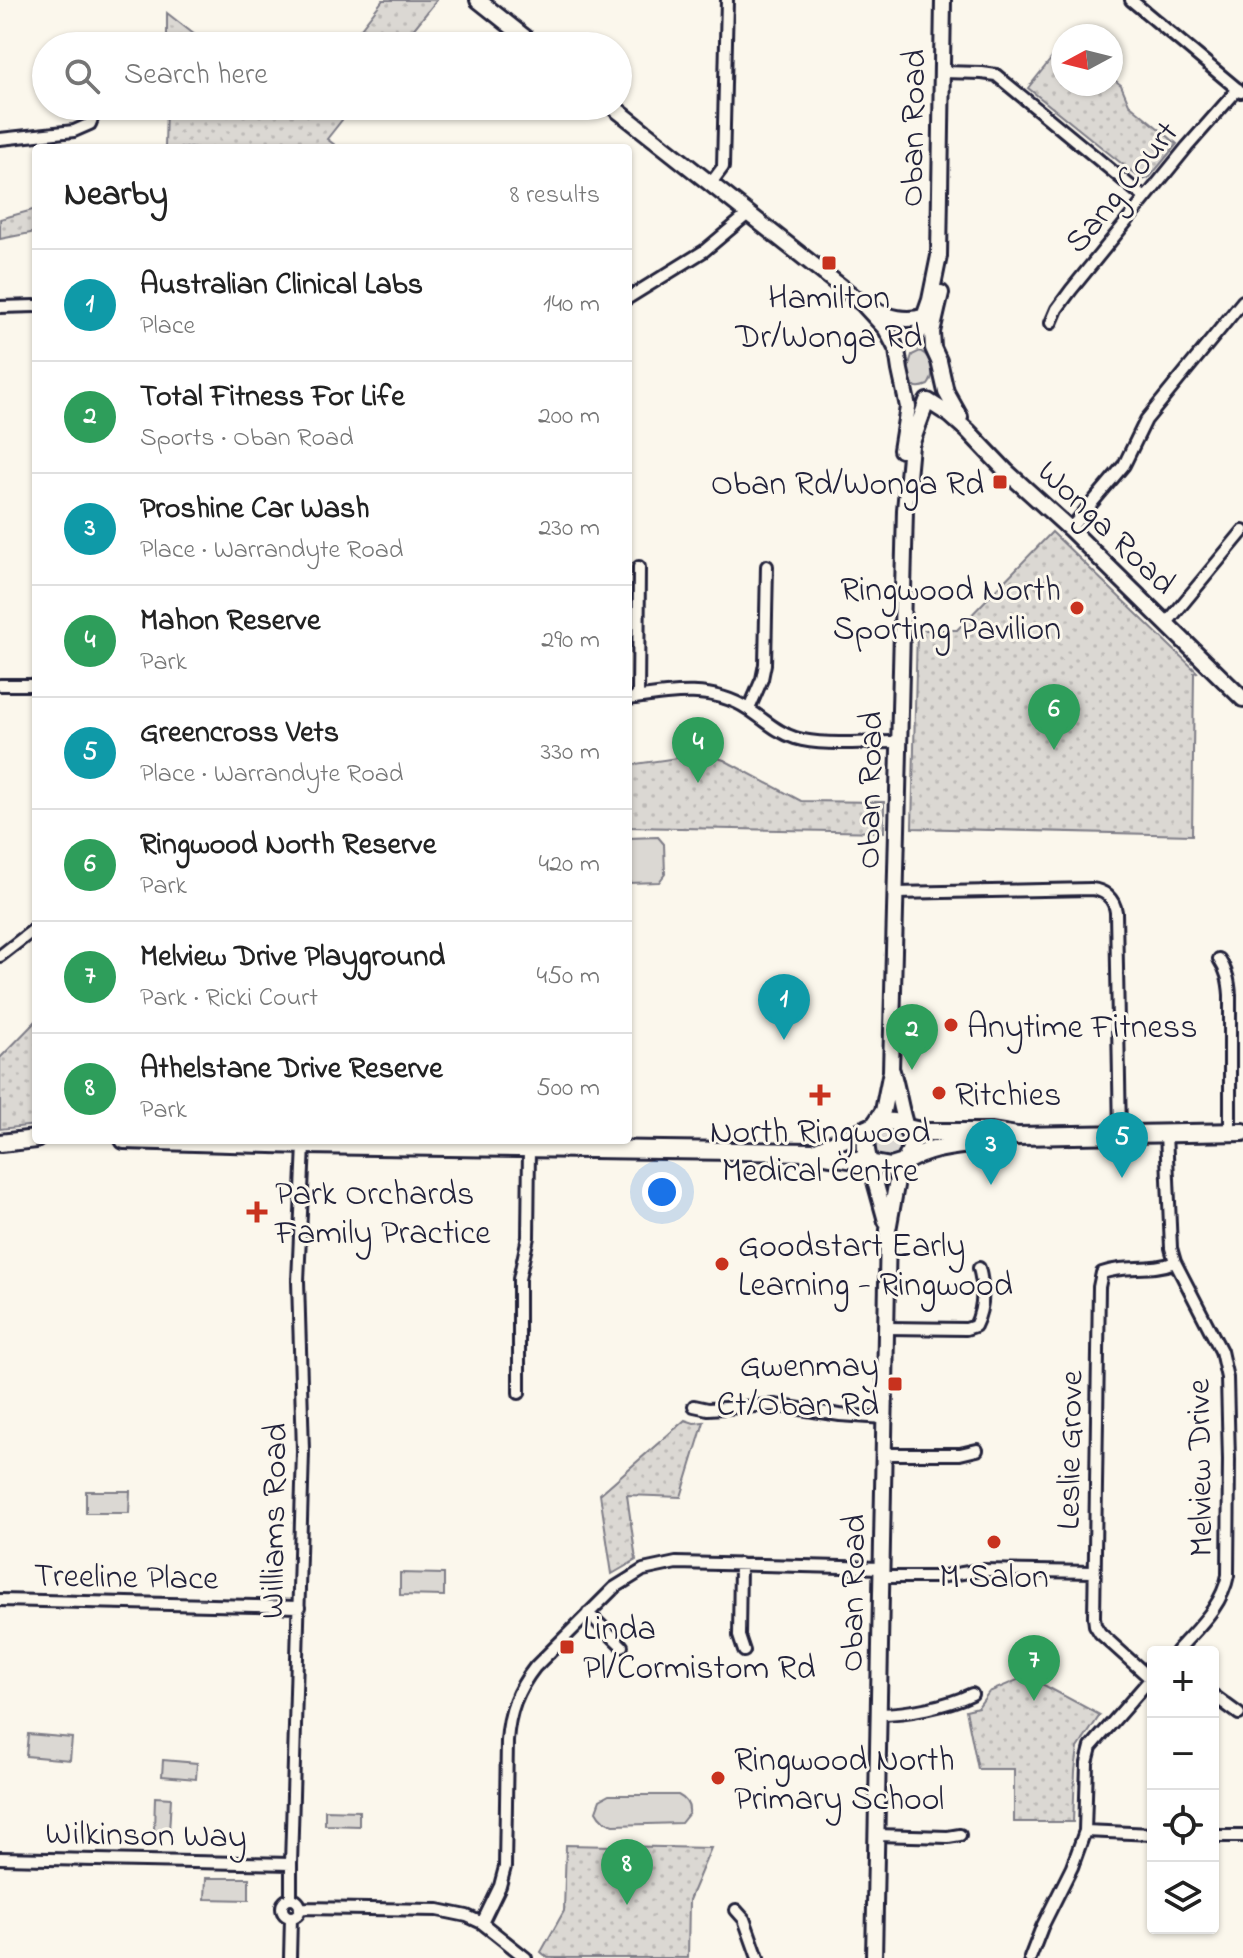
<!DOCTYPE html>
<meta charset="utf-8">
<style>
:root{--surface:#fff;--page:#f2f2f2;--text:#222;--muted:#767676;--line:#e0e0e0;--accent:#7c3aed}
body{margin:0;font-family:"Indie Flower",sans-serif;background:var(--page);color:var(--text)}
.controls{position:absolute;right:24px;bottom:24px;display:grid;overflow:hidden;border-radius:8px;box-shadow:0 2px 6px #0004}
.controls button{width:72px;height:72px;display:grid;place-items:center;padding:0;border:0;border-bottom:2px solid var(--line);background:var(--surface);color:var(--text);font:40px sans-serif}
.compass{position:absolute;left:1051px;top:24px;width:72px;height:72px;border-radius:50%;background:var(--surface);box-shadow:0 2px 6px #0004;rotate:263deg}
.you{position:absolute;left:662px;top:1192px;width:28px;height:28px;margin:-20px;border:6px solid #fff;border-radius:50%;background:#1a73e8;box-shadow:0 0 0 12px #1a73e833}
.badge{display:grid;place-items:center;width:52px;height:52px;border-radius:50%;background:var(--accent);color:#fff;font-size:26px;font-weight:700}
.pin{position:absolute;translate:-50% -66px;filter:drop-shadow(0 2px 4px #0008)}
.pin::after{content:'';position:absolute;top:42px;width:28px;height:24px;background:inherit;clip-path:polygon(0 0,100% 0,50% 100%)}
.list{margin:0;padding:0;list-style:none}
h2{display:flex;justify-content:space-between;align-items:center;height:104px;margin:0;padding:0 32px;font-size:34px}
h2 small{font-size:26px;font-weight:400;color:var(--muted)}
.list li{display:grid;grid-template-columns:52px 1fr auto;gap:24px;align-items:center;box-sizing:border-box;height:112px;padding:0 32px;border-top:2px solid var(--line)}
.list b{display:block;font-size:30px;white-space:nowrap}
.list p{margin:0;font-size:26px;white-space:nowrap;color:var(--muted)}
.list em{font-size:26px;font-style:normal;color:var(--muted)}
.icon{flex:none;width:44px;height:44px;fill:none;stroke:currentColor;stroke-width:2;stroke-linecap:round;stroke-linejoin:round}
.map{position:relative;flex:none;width:1243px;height:1958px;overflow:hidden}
.search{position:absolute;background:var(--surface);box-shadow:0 2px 6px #0004;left:32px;top:32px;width:600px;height:88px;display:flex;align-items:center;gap:20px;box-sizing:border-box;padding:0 28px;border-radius:44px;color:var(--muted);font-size:30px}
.panel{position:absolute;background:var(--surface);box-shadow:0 2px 6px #0004;left:32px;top:144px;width:600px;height:1000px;border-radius:8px}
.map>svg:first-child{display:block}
.grass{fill:#dbd8d3;stroke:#7e7d87;stroke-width:2}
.park{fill:url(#park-dots);stroke:#7e7d87;stroke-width:2}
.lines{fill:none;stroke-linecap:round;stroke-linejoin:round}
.street-casing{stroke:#22223b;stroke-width:16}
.secondary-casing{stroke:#22223b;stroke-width:20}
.primary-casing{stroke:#22223b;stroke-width:22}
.street{stroke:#fbf7ec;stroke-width:10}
.secondary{stroke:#fbf7ec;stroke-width:14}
.primary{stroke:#fbf7ec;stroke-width:16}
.poi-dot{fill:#c8321e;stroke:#fbf7ec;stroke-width:3}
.labels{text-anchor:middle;stroke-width:6;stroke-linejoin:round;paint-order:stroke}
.street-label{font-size:34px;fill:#22223b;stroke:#fbf7ec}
.poi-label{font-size:34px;fill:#22223b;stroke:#fbf7ec;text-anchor:start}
</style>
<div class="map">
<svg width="1243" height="1958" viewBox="0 0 1243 1958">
<defs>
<pattern id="park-dots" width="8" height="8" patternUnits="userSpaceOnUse" patternTransform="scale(2)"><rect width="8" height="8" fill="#dbd8d3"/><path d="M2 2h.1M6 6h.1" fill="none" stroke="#bcb9b6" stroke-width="1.8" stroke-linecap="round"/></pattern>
</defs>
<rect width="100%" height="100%" fill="#fbf7ec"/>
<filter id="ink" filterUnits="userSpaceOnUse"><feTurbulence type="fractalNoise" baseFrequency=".0125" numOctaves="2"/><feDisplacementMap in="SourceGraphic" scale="16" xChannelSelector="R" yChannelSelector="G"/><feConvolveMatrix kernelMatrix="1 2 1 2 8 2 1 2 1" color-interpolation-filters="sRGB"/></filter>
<g filter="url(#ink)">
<path class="grass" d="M920 351C932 357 936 374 928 385 905 395 907 369 912 355Z
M658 837 664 844 665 874 659 882 628 883V838Z
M885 1127 902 1133 906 1148 896 1160 876 1157 873 1152 874 1135Z
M86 1491H130L129 1513H86Z
M400 1573 444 1574V1596L400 1595Z
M28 1734 72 1738 70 1760 26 1756Z
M163 1760 197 1763 196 1779 162 1776Z
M609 1795H678C686 1799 690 1804 689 1813L681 1823 614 1825C605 1823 600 1819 596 1811L600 1800Z
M155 1797 171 1798 169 1832 154 1831Z
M325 1810 359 1811V1826L325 1825Z
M206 1878H249V1900L205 1899Z"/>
<path class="park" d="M383 0H437L400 46H347Z
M167 13 209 46H167Z
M1063 44V84H1111V77L1121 85 1129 104 1177 144 1149 178 1142 180 1028 88Z
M166 106H285L294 113 300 106H353L327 139 339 148H165Z
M36 209V232L0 239V219Z
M1052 532 1197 672 1194 673 1192 835 912 828 917 630H957Z
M705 754 724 760 801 801 884 802V832L628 827V765Z
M36 1021V1125L0 1129V1058Z
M685 1420 694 1423 704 1422 681 1497 627 1495 636 1560 612 1574 600 1494Z
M1027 1676 1100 1715 1078 1748 1075 1771 1073 1822H1014V1769H978L966 1710 978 1707 989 1692Z
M566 1845 711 1848 689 1900 688 1958H548L541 1952 564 1911Z"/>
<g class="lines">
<g class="street-casing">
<path id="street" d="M1131 0 1241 92
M107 46V45
M942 72 982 73 996 75 1145 198
M0 139 74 131 90 124 97 106
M711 183 723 167 727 0
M628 298 704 251 748 214
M0 307 36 306
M1051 323 1057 309 1071 290 1187 147 1238 89
M1070 529 1124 465 1146 420 1243 301
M1166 624 1243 531
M0 685H36
M638 697 639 567
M628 699C669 693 711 685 748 709 764 719 776 732 795 738 824 747 868 741 900 742
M749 709 762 679 765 664 767 566
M896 893 1091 889C1104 890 1114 898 1116 912L1120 1134
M0 956 36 928
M1219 959C1227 971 1229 981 1230 995V1132
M1166 1133 1171 1248 1175 1262 1221 1351 1227 1378 1229 1460 1228 1575C1222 1607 1197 1628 1176 1652
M887 1328 966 1329 975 1326C984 1308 984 1287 979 1268
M519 1393V1279L528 1237 529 1148
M694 1406 708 1409 774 1405 840 1415 885 1418
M884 1454H960L977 1450
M740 1564 739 1636 744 1651
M881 1577H939L980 1570 1094 1572
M0 1600 299 1607
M588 1613 622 1646
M1151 1679 1100 1633 1095 1625 1094 1617 1099 1287 1102 1273C1126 1264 1151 1272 1175 1262
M1213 1695 1239 1714
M879 1714C907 1714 947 1706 972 1694
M1085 1831 1153 1834
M876 1835 948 1837 960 1835
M1213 1836H1243
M0 1858 291 1864
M291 1898V1864L303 1451 298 1281 304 1145
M282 1908a9 9 0 1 1 18 0a9 9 0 1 1-18 0Z
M300 1908 438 1910 467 1916 482 1923 526 1958
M736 1910 744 1919 758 1958
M482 1923 500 1886 505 1867 507 1741C509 1712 517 1690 535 1667L614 1588 643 1570 676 1563 882 1568
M290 1958 291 1917
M1030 1958 1042 1927 1072 1867 1085 1831 1087 1763 1091 1747 1153 1676"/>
</g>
<g class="secondary-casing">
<path id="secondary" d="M478 0 536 46
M612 106 863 304 886 329 897 350 900 370 908 407 901 450
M941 293 932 332 933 348 939 361 946 392 960 417
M872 309C889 317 906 323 925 316
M916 340 930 300 939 256 943 0
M928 401 950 415 968 431 1007 472 1070 529 1243 699
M892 1071C898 1090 900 1109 906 1127
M873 1126 883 1111 891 1071 905 510 911 445 927 401
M870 1163 886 1221
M874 1958 888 1230 897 1180 904 1163"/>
</g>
<g class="primary-casing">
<path id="primary" d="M907 1128 925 1132H992L1017 1136 1243 1132
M124 1140 304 1145 814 1152C832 1158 851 1158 869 1163
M0 1143 36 1139
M814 1152 882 1122C910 1118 919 1141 904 1163L891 1167 869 1163C865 1149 863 1139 872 1127
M904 1162C937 1143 965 1147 1000 1139"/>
</g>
<use href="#street" class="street"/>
<use href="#secondary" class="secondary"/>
<use href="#primary" class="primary"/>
</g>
</g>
<g class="poi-dot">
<rect x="821" y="255" width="16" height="16" rx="4"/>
<rect x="992" y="474" width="16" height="16" rx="4"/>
<circle cx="1077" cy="608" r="8"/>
<circle cx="951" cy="1025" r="8"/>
<circle cx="939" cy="1093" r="8"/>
<path d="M816 1083h8v8h8v8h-8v8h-8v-8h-8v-8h8z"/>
<path d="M253 1200h8v8h8v8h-8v8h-8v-8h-8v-8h8z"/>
<circle cx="722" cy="1264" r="8"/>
<rect x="887" y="1376" width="16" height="16" rx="4"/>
<circle cx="994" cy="1542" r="8"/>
<rect x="559" y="1639" width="16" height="16" rx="4"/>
<circle cx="718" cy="1778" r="8"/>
</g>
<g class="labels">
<g class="street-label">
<text transform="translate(911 128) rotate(-89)" y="12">Oban Road</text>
<text transform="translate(1120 186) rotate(-51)" y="12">Sang Court</text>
<text transform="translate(1108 526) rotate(44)" y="12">Wonga Road</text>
<text transform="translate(868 790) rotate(-89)" y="12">Oban Road</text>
<text transform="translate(1068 1450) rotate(-89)" y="12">Leslie Grove</text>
<text transform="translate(1198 1468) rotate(-91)" y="12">Melview Drive</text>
<text transform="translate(272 1521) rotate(-89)" y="12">Williams Road</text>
<text transform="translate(126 1575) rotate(1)" y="12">Treeline Place</text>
<text transform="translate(851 1593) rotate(-89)" y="12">Oban Road</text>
<text transform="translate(146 1833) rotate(1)" y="12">Wilkinson Way</text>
</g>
<g class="poi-label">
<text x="829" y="308" text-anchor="middle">Hamilton<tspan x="829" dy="39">Dr/Wonga Rd</tspan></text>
<text x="984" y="494" text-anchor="end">Oban Rd/Wonga Rd</text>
<text x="1061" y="600" text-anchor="end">Ringwood North<tspan x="1061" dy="39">Sporting Pavilion</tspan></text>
<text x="967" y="1037">Anytime Fitness</text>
<text x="955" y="1105">Ritchies</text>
<text x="820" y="1142" text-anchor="middle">North Ringwood<tspan x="820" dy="39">Medical Centre</tspan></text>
<text x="275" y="1204">Park Orchards<tspan x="275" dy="39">Family Practice</tspan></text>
<text x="738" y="1256">Goodstart Early<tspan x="738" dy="39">Learning - Ringwood</tspan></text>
<text x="879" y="1376" text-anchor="end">Gwenmay<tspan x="879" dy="39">Ct/Oban Rd</tspan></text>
<text x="994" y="1587" text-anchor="middle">M Salon</text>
<text x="583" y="1639">Linda<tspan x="583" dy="39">Pl/Cormistom Rd</tspan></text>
<text x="734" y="1770">Ringwood North<tspan x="734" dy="39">Primary School</tspan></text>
</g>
</g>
</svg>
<div class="controls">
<button>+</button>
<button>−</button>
<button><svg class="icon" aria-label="locate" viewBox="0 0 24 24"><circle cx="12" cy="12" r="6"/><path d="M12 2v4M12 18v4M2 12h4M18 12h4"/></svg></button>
<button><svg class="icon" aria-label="layers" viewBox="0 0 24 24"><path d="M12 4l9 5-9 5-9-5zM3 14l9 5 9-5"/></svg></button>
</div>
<svg class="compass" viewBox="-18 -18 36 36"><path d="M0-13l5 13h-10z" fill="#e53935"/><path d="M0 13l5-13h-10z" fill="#767676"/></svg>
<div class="you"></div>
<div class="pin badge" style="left:784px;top:1040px;background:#0f9aa8">1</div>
<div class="pin badge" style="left:912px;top:1070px;background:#2e9e5b">2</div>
<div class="pin badge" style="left:991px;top:1185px;background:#0f9aa8">3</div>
<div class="pin badge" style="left:698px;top:783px;background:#2e9e5b">4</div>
<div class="pin badge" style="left:1122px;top:1178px;background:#0f9aa8">5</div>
<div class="pin badge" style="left:1054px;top:750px;background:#2e9e5b">6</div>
<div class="pin badge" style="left:1034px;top:1701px;background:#2e9e5b">7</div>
<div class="pin badge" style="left:627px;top:1905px;background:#2e9e5b">8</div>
<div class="search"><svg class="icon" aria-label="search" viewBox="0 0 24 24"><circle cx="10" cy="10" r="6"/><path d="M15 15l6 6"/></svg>Search here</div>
<section class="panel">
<h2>Nearby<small>8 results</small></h2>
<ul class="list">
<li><span class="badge" style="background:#0f9aa8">1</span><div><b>Australian Clinical Labs</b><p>Place</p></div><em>140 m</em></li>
<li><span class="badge" style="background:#2e9e5b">2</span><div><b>Total Fitness For Life</b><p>Sports · Oban Road</p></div><em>200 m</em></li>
<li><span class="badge" style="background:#0f9aa8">3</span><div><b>Proshine Car Wash</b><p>Place · Warrandyte Road</p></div><em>230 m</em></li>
<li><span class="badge" style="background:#2e9e5b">4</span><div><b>Mahon Reserve</b><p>Park</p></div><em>290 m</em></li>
<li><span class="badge" style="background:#0f9aa8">5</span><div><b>Greencross Vets</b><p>Place · Warrandyte Road</p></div><em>330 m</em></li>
<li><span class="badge" style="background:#2e9e5b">6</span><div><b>Ringwood North Reserve</b><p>Park</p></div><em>420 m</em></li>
<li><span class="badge" style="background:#2e9e5b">7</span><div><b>Melview Drive Playground</b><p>Park · Ricki Court</p></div><em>450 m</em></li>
<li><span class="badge" style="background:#2e9e5b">8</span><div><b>Athelstane Drive Reserve</b><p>Park</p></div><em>500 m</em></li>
</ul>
</section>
</div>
